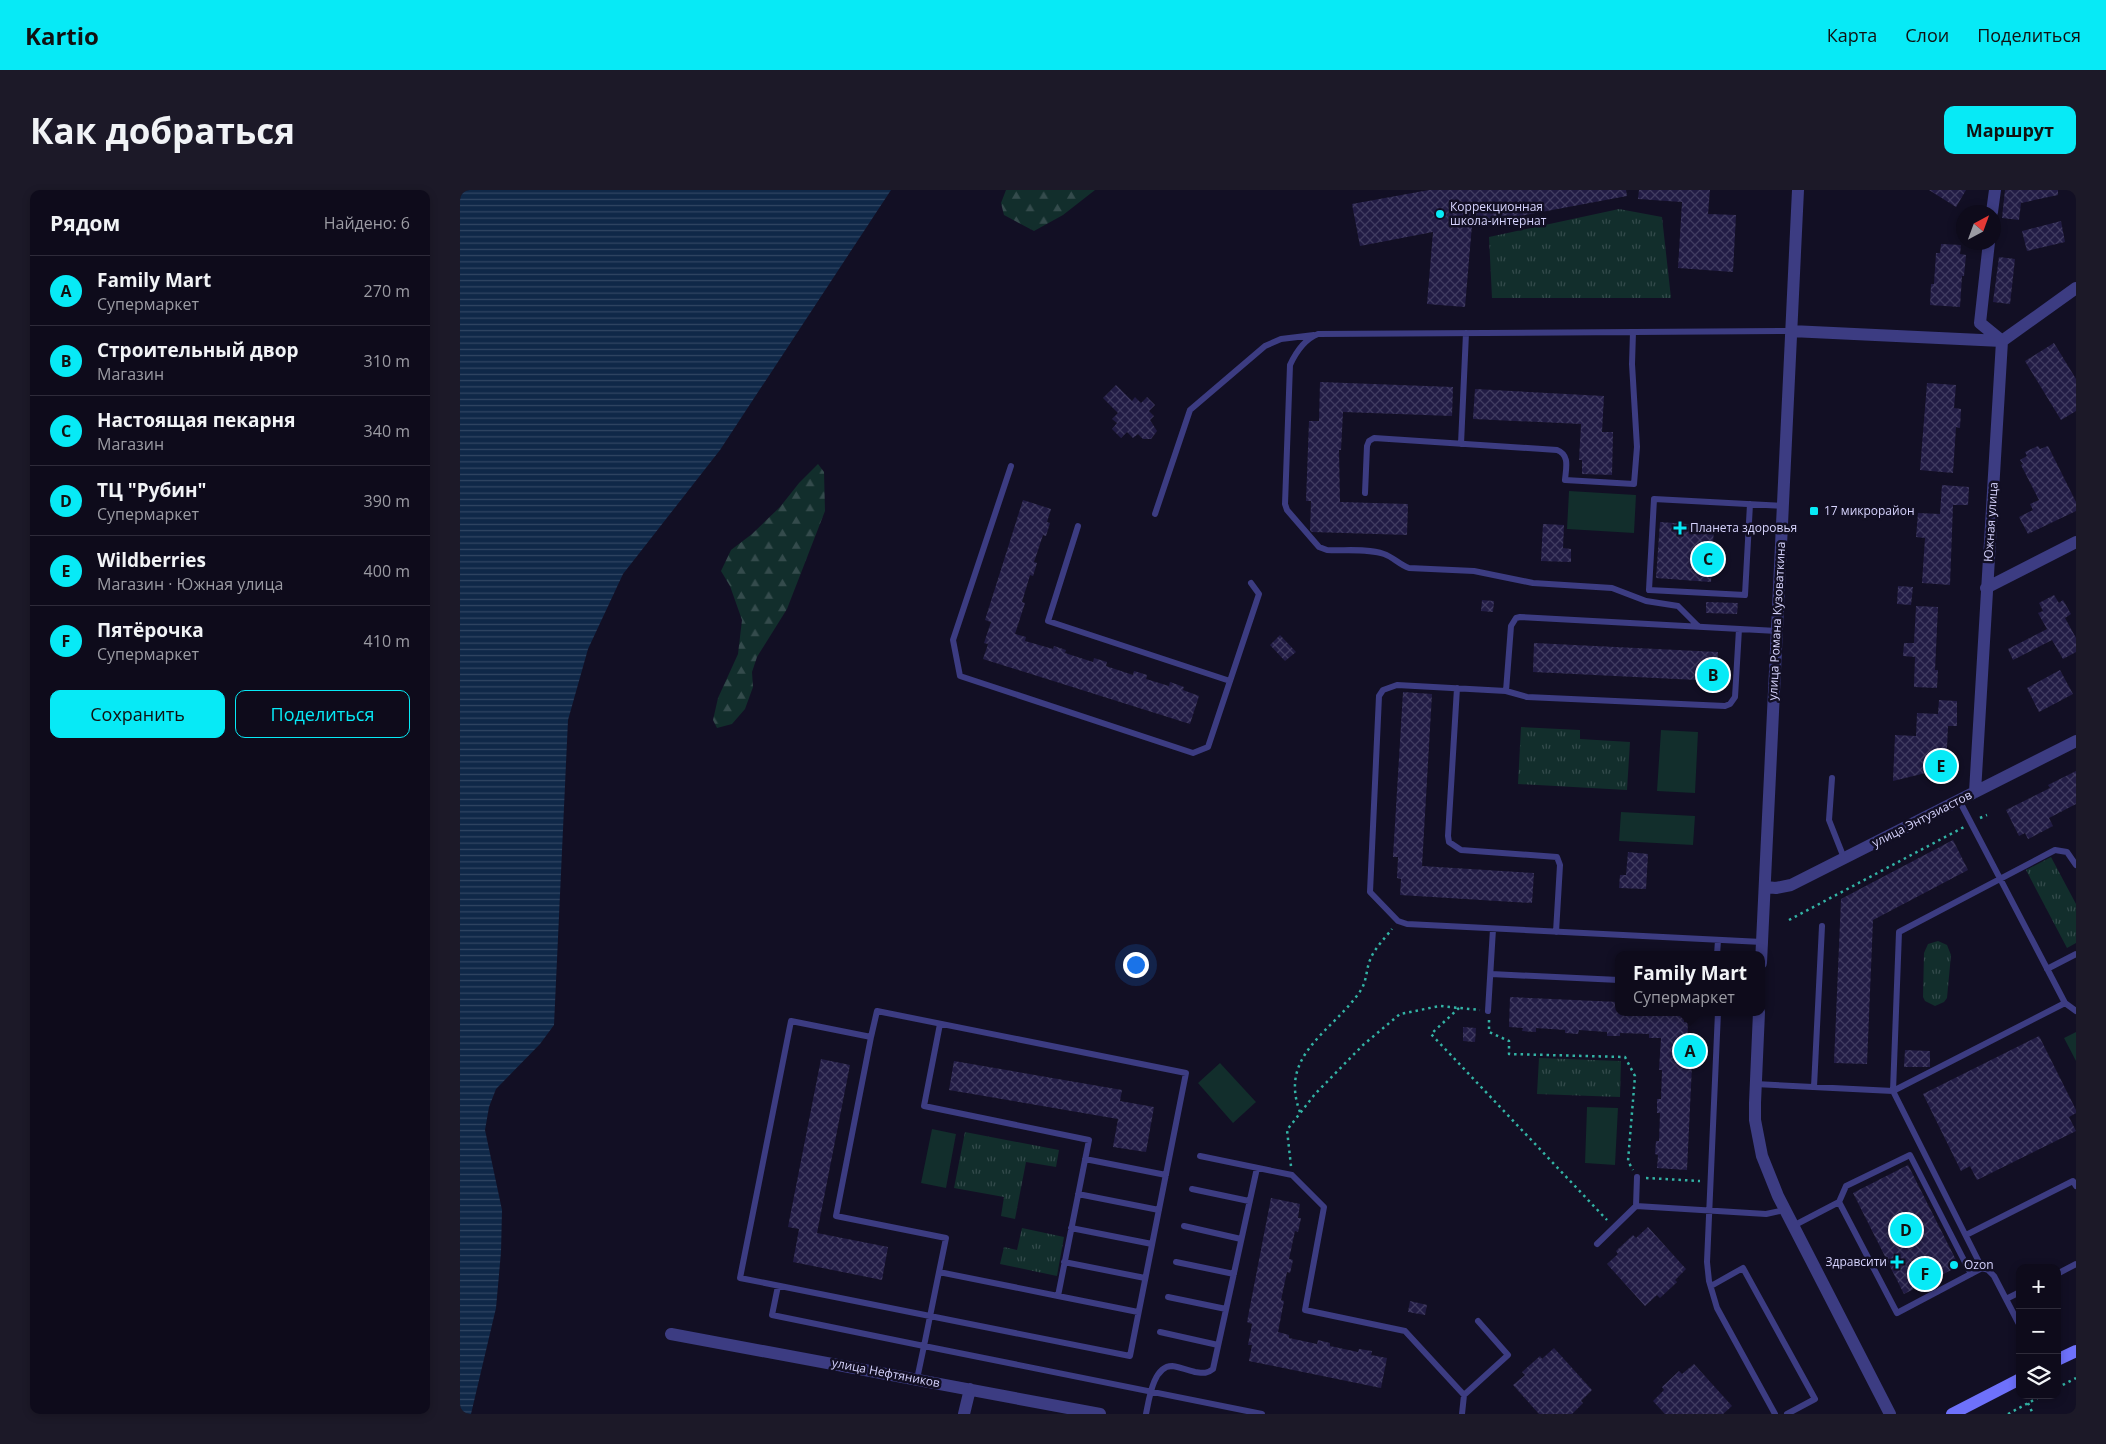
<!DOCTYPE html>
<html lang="ru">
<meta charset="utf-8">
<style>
:root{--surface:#0e0b1b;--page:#1c1928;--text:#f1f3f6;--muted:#9b9ba3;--line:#2e2b3a;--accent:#07eaf6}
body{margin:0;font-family:"Open Sans",sans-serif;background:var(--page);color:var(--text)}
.controls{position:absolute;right:15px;bottom:15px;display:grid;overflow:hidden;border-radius:10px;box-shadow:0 2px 8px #0003}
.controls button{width:45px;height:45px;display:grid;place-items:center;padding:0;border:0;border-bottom:1px solid var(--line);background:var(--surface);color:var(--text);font:25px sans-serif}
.compass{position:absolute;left:1496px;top:15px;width:45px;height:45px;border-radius:50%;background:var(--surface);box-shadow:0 2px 8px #0003;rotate:41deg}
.you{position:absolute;left:675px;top:774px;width:18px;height:18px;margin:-12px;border:4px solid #fff;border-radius:50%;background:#1a73e8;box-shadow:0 0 0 8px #1a73e833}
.badge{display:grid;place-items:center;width:32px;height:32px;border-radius:50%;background:var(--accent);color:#111;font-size:16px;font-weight:700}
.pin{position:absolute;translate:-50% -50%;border:2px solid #fff;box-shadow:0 1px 5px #0006}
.popup{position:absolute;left:1155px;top:761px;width:150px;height:65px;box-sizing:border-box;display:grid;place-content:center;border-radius:10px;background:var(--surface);filter:drop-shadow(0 1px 4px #0005);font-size:16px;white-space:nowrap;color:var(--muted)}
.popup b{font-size:19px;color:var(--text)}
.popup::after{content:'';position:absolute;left:50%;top:100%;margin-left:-10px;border:10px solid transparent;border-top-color:var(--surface)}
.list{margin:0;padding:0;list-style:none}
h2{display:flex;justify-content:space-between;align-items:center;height:65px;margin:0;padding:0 20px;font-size:21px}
h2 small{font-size:16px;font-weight:400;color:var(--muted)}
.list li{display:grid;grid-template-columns:32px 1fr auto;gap:15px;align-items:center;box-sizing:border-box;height:70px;padding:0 20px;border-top:1px solid var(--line)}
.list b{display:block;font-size:19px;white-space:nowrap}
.list p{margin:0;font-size:16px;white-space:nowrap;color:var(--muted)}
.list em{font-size:16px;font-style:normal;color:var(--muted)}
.actions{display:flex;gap:10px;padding:15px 20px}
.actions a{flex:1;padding:11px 0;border:1px solid var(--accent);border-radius:10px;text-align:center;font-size:18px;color:var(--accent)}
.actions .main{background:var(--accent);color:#111}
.icon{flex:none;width:28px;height:28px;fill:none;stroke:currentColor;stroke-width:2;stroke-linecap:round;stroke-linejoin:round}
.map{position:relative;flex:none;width:1616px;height:1224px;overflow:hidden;border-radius:10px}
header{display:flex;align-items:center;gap:30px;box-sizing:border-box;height:70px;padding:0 25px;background:var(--accent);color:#111}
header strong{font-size:24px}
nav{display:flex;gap:28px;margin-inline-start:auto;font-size:18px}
.intro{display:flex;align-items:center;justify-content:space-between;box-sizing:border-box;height:120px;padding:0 30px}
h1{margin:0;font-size:35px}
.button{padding:12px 22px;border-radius:10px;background:var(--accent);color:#111;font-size:18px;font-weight:700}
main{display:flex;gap:30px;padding:0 30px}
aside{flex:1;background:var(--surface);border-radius:10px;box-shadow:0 2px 8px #0003}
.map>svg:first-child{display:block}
.forest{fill:url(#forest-firs)}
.park{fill:url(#park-tufts)}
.garden{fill:#122e2c}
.water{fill:url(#water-rules)}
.building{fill:url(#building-cross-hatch)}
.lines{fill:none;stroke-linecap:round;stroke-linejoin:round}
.path{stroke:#33b3a5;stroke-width:2.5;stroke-dasharray:2.5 4;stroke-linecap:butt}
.lane{stroke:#3c3c82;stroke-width:6}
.street{stroke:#3c3c82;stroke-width:12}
.secondary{stroke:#6e71fb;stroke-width:12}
.poi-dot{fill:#07eaf6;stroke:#120f24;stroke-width:2}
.labels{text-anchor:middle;stroke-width:5;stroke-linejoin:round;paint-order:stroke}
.poi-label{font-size:12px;fill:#d7d4fe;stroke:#120f24;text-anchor:start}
.street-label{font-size:12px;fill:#d7d4fe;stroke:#120f24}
</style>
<header>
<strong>Kartio</strong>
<nav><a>Карта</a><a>Слои</a><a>Поделиться</a></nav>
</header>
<div class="intro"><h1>Как добраться</h1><a class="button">Маршрут</a></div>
<main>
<aside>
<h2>Рядом<small>Найдено: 6</small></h2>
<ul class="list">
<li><span class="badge">A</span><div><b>Family Mart</b><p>Супермаркет</p></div><em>270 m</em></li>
<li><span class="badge">B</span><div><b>Строительный двор</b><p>Магазин</p></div><em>310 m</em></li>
<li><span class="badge">C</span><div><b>Настоящая пекарня</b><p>Магазин</p></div><em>340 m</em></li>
<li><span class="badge">D</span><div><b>ТЦ &quot;Рубин&quot;</b><p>Супермаркет</p></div><em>390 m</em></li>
<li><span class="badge">E</span><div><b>Wildberries</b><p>Магазин · Южная улица</p></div><em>400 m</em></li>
<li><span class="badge">F</span><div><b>Пятёрочка</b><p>Супермаркет</p></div><em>410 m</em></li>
</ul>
<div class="actions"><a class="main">Сохранить</a><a>Поделиться</a></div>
</aside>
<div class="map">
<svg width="1616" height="1224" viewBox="0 0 1616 1224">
<defs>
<pattern id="forest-firs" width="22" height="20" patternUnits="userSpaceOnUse" patternTransform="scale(1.25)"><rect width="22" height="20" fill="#122e2c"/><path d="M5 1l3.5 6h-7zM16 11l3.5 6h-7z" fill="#344b4c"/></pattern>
<pattern id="park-tufts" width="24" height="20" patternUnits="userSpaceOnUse" patternTransform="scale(1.25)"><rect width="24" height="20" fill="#122e2c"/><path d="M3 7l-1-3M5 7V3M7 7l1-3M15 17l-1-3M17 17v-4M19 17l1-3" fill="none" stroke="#344b4c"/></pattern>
<pattern id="water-rules" width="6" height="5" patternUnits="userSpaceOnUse" patternTransform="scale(1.25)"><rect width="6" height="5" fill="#0f2848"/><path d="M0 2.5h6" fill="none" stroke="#314663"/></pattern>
<pattern id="building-cross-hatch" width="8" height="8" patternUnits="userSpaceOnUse" patternTransform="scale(1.25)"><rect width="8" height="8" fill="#221c45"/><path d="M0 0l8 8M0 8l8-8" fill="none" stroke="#413c61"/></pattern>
</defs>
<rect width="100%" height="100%" fill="#120f24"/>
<path class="forest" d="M546 0H635L603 25 574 41 544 25 541 13Z
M358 274 364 282 365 321 327 419 297 467 292 482 293 497 285 519 272 534 257 538 253 530 258 508 278 464 282 430 270 396 261 381 271 360 292 344 320 317 339 293Z"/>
<path class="park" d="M1159 19 1202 27 1211 108H1032L1029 47Z
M1061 537 1120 540V549L1170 552 1167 600 1058 594Z
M1591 667 1616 714V753L1607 758 1566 680Z
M1478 751 1487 755 1491 765 1487 808 1484 812 1475 816 1465 811 1463 807 1464 763 1468 754Z
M1079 868 1161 871 1160 907 1077 904Z
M505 942 599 960 596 977 566 972 555 1029 541 1026 544 1007 494 998Z
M562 1038 604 1047 597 1086 540 1074 544 1057 557 1060Z"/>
<path class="garden" d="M1109 301 1176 305 1174 343 1107 339Z
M1201 540 1238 542 1235 603 1197 601Z
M1161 622 1235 626 1233 655 1159 651Z
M1616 842V871L1604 848Z
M760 873 796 912 773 933 738 893Z
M1127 917 1158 918 1155 975 1125 973Z
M472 939 496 944 486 998 461 993Z"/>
<path class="water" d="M0 0H431L260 260 163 384 128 459 108 530 94 835 80 854 36 899 29 917 25 940 42 1020 41 1062 36 1118 11 1224H0Z"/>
<path class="building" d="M969 0H1166L1167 6 1012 35 1005 117 967 114 973 42 900 56 892 14Z
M1179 0H1250L1248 24 1276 25 1273 82 1218 78 1222 12 1178 9Z
M1469 0H1506L1496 17Z
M1545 0H1598V5L1561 13 1559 30 1542 28Z
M1601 31 1605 52 1567 61 1562 41Z
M1481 54 1501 55 1500 64 1506 65 1504 86H1502L1500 117 1470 115 1471 94H1474L1476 63H1480Z
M1539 67 1555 69 1550 114 1533 112Z
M1594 153 1616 189V221L1601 230 1565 171Z
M860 192 993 197 992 226 883 222 881 260H879L880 312 948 314 947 345 852 342 850 340 851 311H846L849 231H859Z
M1467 193 1496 195 1494 218 1501 219 1500 238 1496 237 1493 283 1460 280Z
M656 195 672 211 675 207 681 213 687 207 695 215 689 221 694 226 690 230 697 241 691 249H683L678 244 673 248 667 242 661 248 652 239 657 233 652 229 658 223 643 208Z
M1015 199 1144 206 1142 242H1153L1152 285 1122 284V270H1119L1121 234 1013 229Z
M1578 256 1580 259 1588 256 1616 312V321L1568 344 1559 327 1573 320 1570 314 1579 310 1561 275 1563 274 1560 270 1567 266 1565 262Z
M1482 295 1509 297 1508 315H1493L1490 395 1462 393 1465 348 1456 347 1458 323 1480 324Z
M563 310 591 319 587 332 590 333 586 346 583 345 574 372 577 373 573 386 570 385 562 412 565 413 555 444 566 447 565 451 593 459 594 456 606 460 605 463 633 472 634 468 647 472 646 476 673 485 674 481 687 485 686 489 709 496 710 492 724 497 723 500 739 506 730 534 523 469 528 454 524 453 531 432 525 430Z
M1200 332 1254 336 1251 392 1196 388Z
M1083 334 1104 335 1103 358 1111 359V372L1081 371Z
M1438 396 1453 397 1451 415 1437 414Z
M1594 405 1599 413 1603 410 1611 424 1605 428 1616 448V462L1603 469 1592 450 1553 470 1548 459 1587 439 1578 423 1583 421 1579 413Z
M1022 410 1034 411 1033 422 1021 421Z
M1246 412 1278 413 1277 424 1246 423Z
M1456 416 1478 417 1475 480H1478L1477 498 1454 497 1455 467 1443 466 1444 453H1454Z
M820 445 836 462 825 471 810 455Z
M1074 453 1258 462 1257 496 1237 495V490L1073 482Z
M1600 480 1613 504 1579 522 1567 498Z
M943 502 972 504 962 676 1074 683 1072 713 940 705 941 689 937 688 938 667H933Z
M1479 510 1497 511V536H1488L1486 578 1433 591 1435 545 1456 546 1457 523 1478 524Z
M1616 581V614L1589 628 1593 636 1568 649 1565 643 1559 646 1546 620 1590 598 1588 595Z
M1493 650 1508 680 1413 730 1407 874 1374 873 1381 709Z
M1168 662 1188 664 1186 699 1159 698 1160 685H1166Z
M1050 807 1159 812V822H1224V832H1228L1227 853 1233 854 1227 980 1197 978 1198 965 1195 964 1196 951H1199L1200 923H1197V909H1201L1202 880H1199L1201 848H1189V844L1160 843V846H1147V842L1119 840 1118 844 1105 843V840L1076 838V842L1062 841 1063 838 1049 837Z
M1003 837 1016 838 1015 852 1003 851Z
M1579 846 1616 920V923L1609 927 1616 941 1517 990 1510 976 1501 981 1463 904Z
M1445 860 1470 861V877H1444Z
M361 869 390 875 357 1043 428 1057 422 1090 333 1072 339 1039 328 1037Z
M494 871 662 900 660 911 694 917 686 962 653 957 658 929 489 900Z
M1448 975 1499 1076 1444 1104 1393 1003Z
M811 1008 840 1014 838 1028H841L838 1042 835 1041 829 1069 833 1070 830 1083 827 1082 821 1110 824 1111 818 1142 829 1145V1148L857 1154 858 1150 870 1153V1156L898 1162 899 1159 912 1161 911 1165 927 1168 921 1198 789 1171 792 1155H788L792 1134 787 1132Z
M1188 1037 1226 1079 1215 1090 1217 1092 1200 1108 1197 1105 1185 1116 1147 1074 1158 1064 1156 1061 1173 1045 1176 1048Z
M950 1111 967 1115 965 1125 948 1122Z
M1094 1158 1132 1200 1121 1211 1123 1213 1112 1224H1079L1053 1195 1065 1185 1062 1182 1080 1166 1082 1169Z
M1234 1174 1272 1216 1263 1224H1205L1193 1211 1204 1200 1202 1197 1219 1181 1222 1184Z"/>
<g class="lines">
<path class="path" d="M1520 628 1527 625
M1329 730 1504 637
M999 818 971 844 1147 1030
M1029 830V842L1049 851V864L1165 867 1175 886 1168 971 1173 980
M840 922C818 864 873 842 901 800 907 790 906 780 910 770 914 759 925 748 932 739
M831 976 827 940 855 904 903 855 940 824 980 816 1020 820
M1186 988 1240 991
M1597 1198 1616 1188
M1568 1213 1573 1224
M1548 1224 1583 1205"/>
<path class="lane" d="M1001 254 1006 143
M551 276 493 450 500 486 733 563 748 557 799 404 791 393
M905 303 907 256 909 251 914 248 1097 260C1110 265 1106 278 1105 290L1174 294 1177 257 1172 174 1173 142
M1290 314 1285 405 1189 400 1194 309 1323 316
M695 324 730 220 805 156 821 149 854 145
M618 336 588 431 770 491
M1238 436 1218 416 1186 411 1152 398 1073 393 1014 381 949 378C940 375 933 367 924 364 907 358 884 361 867 360L859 357 827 320 825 314 830 175C836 162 845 149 858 144L1331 141
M1279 439 1275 507 1270 514 1265 516 1067 507 1046 501 937 495 923 500 919 506 910 702 938 731 947 734 1302 752
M997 498 988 646 989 652 1001 660 1097 667 1100 675 1096 742
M1046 501 1051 436 1056 428 1060 427 1317 441
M1372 588 1369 630 1384 668
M1499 610 1605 813 1616 821
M1257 765 1258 750
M1587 779 1616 764
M1031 784 1159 790
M417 821 726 883 670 1166 280 1088 331 831 411 847Z
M1028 821 1033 739
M1258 822 1247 1072 1249 1091 1257 1118 1315 1224
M411 847 376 1026 486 1048 479 1082
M1295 894 1433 901 1439 742 1595 660 1607 662 1616 675
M1354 897 1362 736
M740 966 832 985 864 1017 845 1120 945 1141 1004 1205 1048 1165 1018 1131
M625 969 706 985
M732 999 789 1011
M618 1004 699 1020
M1379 1012 1386 996 1450 965 1511 1084
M1176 1016 1177 987
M724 1036 781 1049
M1333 1036 1379 1012 1437 1123 1522 1078
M611 1038 692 1054
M1506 1045 1613 991 1616 996
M1137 1054 1176 1016 1306 1024 1325 1020
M604 1072 685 1088
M716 1072 774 1084
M1597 1084 1616 1074
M318 1096 312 1125 464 1156 479 1082 598 1106 629 950 464 916 480 834
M1251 1096 1283 1078 1355 1209 1327 1224
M598 1106 678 1122
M708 1107 766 1119
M1546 1109 1560 1102
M1560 1136 1534 1086 1528 1080 1522 1078 1433 901 1605 813
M700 1142 758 1155
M457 1189 464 1156 802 1224
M686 1224C689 1210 693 1176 712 1176 719 1177 728 1180 735 1182 743 1183 747 1184 753 1179L797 978
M1002 1224 1004 1205"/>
<path class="street" d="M1532 22 1535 0
M1529 52 1520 133 1542 151
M1331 141 1542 151
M1526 398 1616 352
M1515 602 1542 151 1616 98
M1305 697 1316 698 1331 695 1616 551
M1301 773 1338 0
M1299 822 1295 913V930L1302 966 1318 1006 1430 1224
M211 1144 640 1224
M504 1224 510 1199"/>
<path class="secondary" d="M1597 1170 1616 1161
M1492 1224 1560 1189"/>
</g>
<g class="poi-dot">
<circle cx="980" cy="24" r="5"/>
<rect x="1349" y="316" width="10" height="10" rx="2.5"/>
<path d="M1217.5 330.5h5v5h5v5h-5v5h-5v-5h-5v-5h5z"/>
<path d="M1434.5 1064.5h5v5h5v5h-5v5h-5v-5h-5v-5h5z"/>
<circle cx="1494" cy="1075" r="5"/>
</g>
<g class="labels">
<g class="poi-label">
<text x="990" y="21">Коррекционная<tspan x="990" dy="14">школа-интернат</tspan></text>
<text x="1364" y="325">17 микрорайон</text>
<text x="1230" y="342">Планета здоровья</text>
<text x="1427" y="1076" text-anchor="end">Здравсити</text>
<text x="1504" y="1079">Ozon</text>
</g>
<g class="street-label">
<text transform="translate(1531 332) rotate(-86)" y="4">Южная улица</text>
<text transform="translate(1317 431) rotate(-87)" y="4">улица Романа Кузоваткина</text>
<text transform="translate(1462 629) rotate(-27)" y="4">улица Энтузиастов</text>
<text transform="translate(426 1183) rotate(11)" y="4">улица Нефтяников</text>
</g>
</g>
</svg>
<div class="controls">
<button>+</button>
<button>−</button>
<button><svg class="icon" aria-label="layers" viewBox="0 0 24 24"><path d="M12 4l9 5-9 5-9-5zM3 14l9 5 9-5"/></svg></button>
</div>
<svg class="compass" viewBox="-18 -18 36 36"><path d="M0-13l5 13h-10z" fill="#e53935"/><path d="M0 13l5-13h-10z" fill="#9b9ba3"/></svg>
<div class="you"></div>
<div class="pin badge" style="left:1230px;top:861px">A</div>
<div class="popup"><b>Family Mart</b>Супермаркет</div>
<div class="pin badge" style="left:1253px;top:485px">B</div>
<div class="pin badge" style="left:1248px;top:369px">C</div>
<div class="pin badge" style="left:1446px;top:1040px">D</div>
<div class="pin badge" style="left:1481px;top:576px">E</div>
<div class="pin badge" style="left:1465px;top:1084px">F</div>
</div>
</main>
